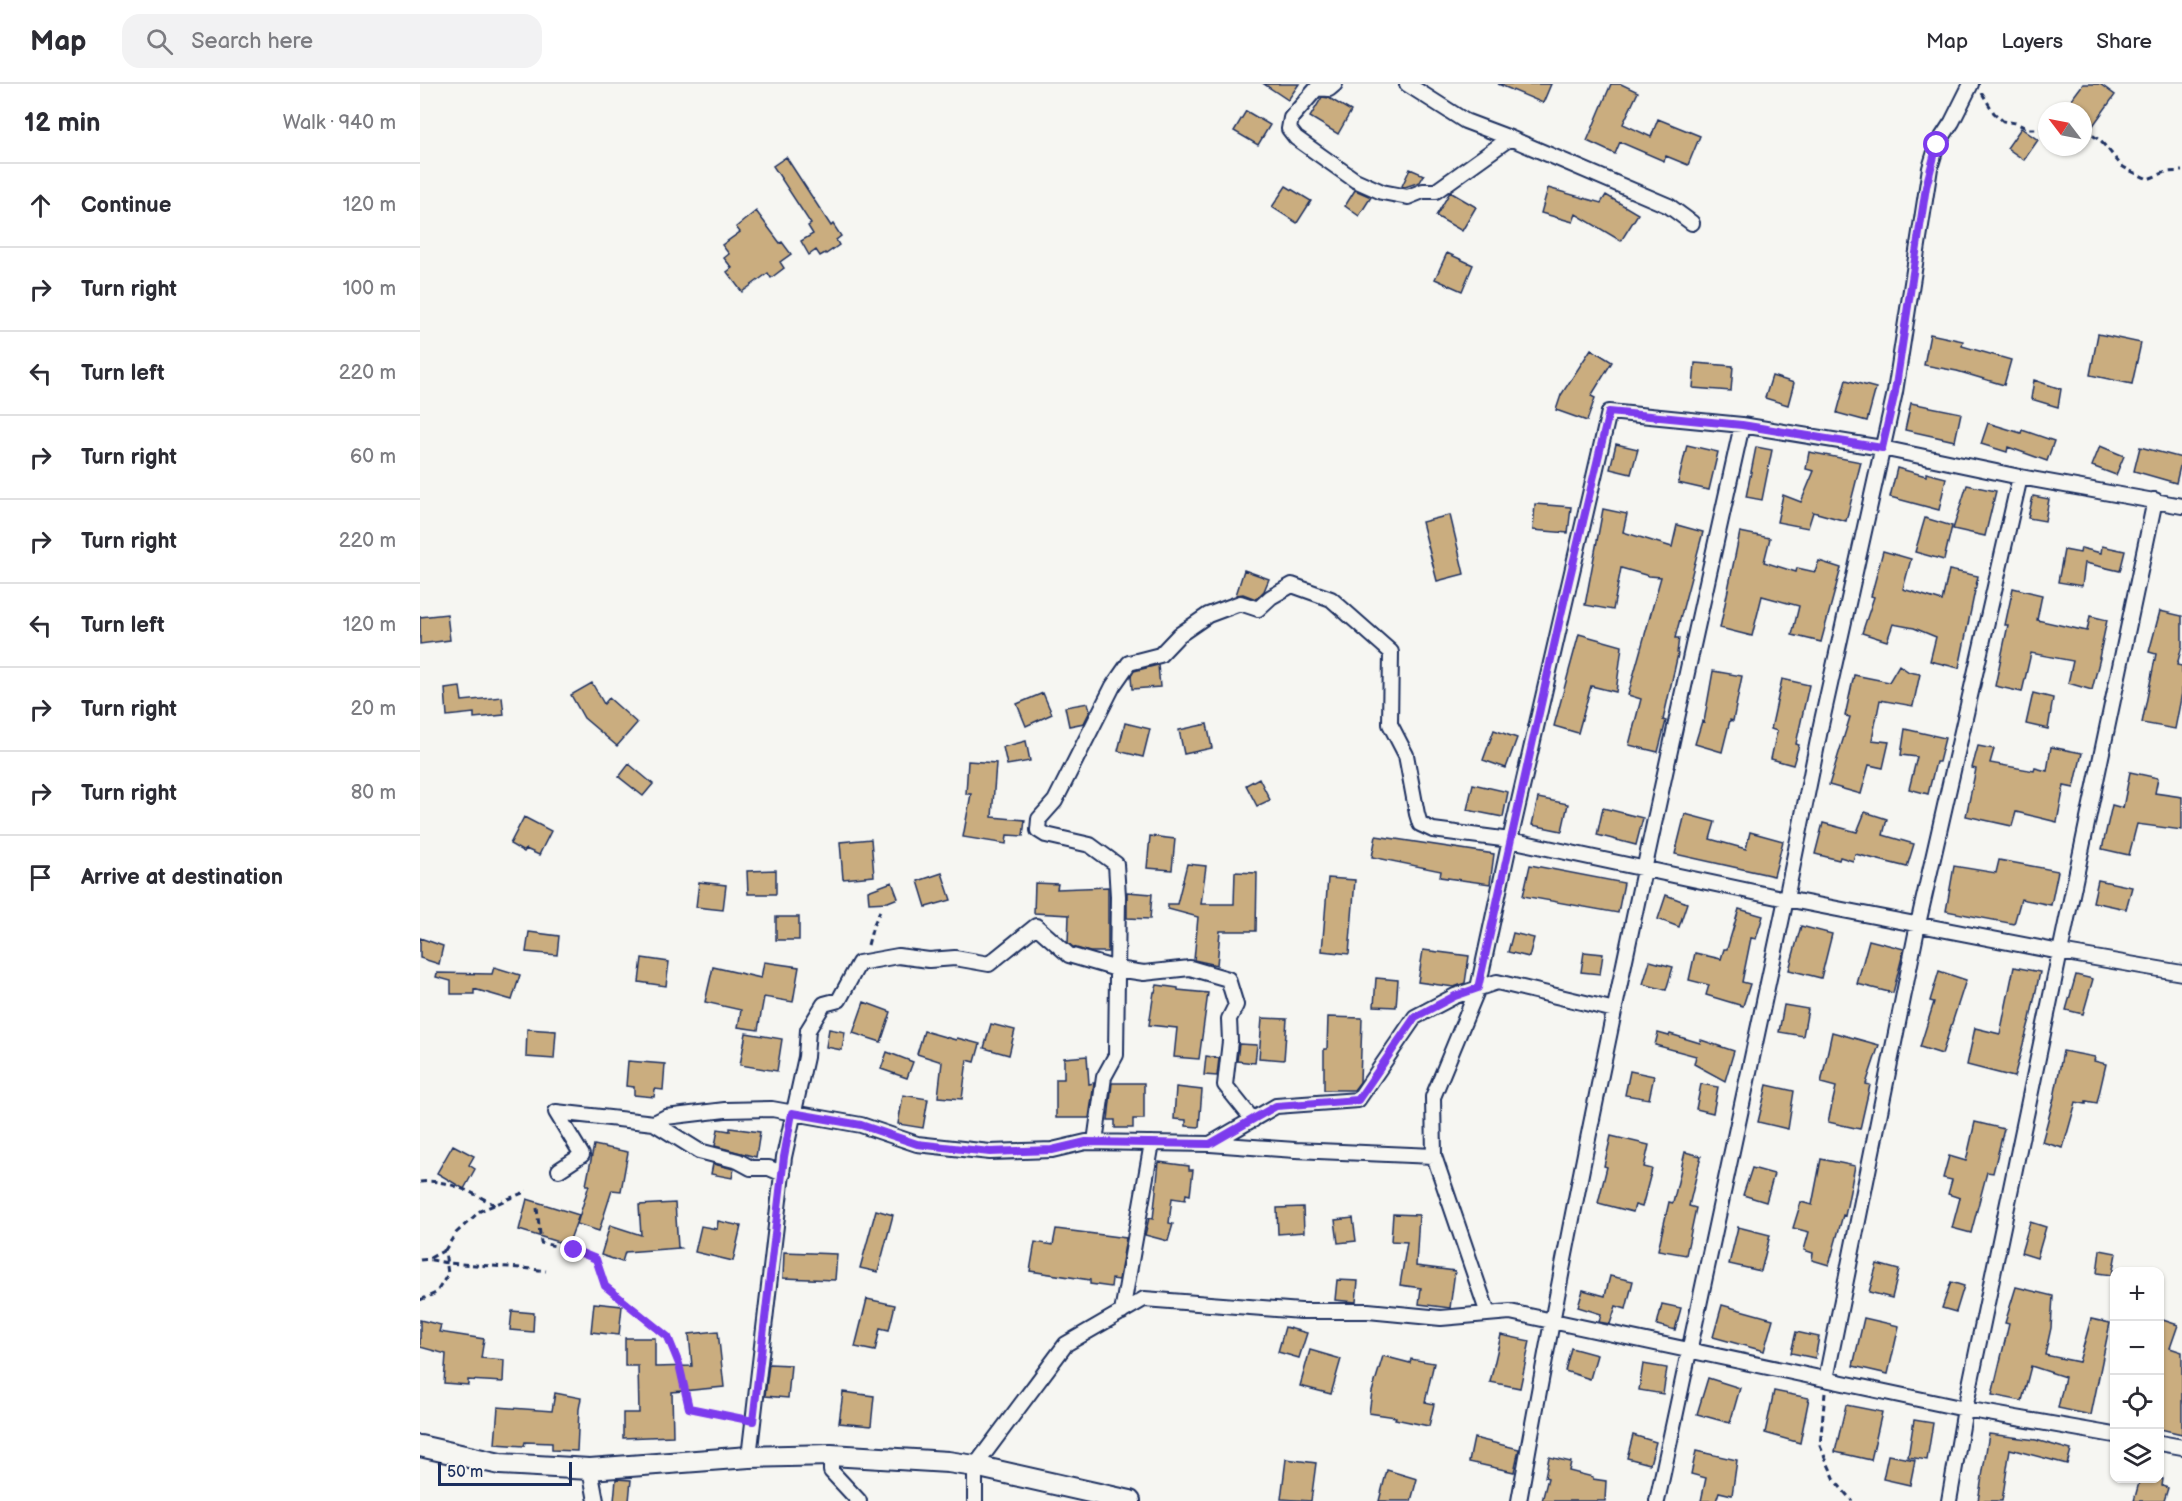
<!DOCTYPE html>
<meta charset="utf-8">
<style>
:root{--surface:#fff;--page:#f2f2f3;--text:#2b2b33;--muted:#7c7c81;--line:#e1e1e2}
body{margin:0;font-family:"Balsamiq Sans",sans-serif;background:var(--page);color:var(--text)}
.controls{position:absolute;right:18px;bottom:18px;display:grid;overflow:hidden;border-radius:12px;box-shadow:0 2px 4px #0004}
.controls button{width:54px;height:54px;display:grid;place-items:center;padding:0;border:0;border-bottom:2px solid var(--line);background:var(--surface);color:var(--text);font:30px sans-serif}
.compass{position:absolute;left:1618px;top:18px;width:54px;height:54px;border-radius:50%;background:var(--surface);box-shadow:0 2px 4px #0004;rotate:302deg}
.scale{position:absolute;left:18px;bottom:15px;width:134px;box-sizing:border-box;padding-left:6px;border:3px solid #1b2f5e;border-top:0;font-size:16px;line-height:21px;white-space:nowrap;color:#1b2f5e;-webkit-text-stroke:4px #f6f6f2;paint-order:stroke}
.stop{position:absolute;width:18px;height:18px;margin:-14px;border:4px solid #7c3aed;border-radius:50%;background:#fff}
.stop.end{background:#7c3aed;border-color:#fff;box-shadow:0 2px 6px #0008}
.list{margin:0;padding:0;list-style:none}
h2{display:flex;justify-content:space-between;align-items:center;height:78px;margin:0;padding:0 24px;font-size:26px}
h2 small{font-size:20px;font-weight:400;color:var(--muted)}
.list li{display:grid;grid-template-columns:39px 1fr auto;gap:18px;align-items:center;box-sizing:border-box;height:84px;padding:0 24px;border-top:2px solid var(--line)}
.list b{display:block;font-size:22px;white-space:nowrap}
.list em{font-size:20px;font-style:normal;color:var(--muted)}
.icon{flex:none;width:33px;height:33px;fill:none;stroke:currentColor;stroke-width:2;stroke-linecap:round;stroke-linejoin:round}
.map{position:relative;flex:none;width:1762px;height:1417px;overflow:hidden}
header{display:flex;align-items:center;gap:36px;box-sizing:border-box;height:84px;padding:0 30px;background:var(--surface);border-bottom:2px solid var(--line)}
header strong{font-size:28px}
nav{display:flex;gap:33px;margin-inline-start:auto;font-size:21px}
.search{width:420px;height:54px;background:var(--page);display:flex;align-items:center;gap:15px;box-sizing:border-box;padding:0 21px;border-radius:18px;color:var(--muted);font-size:22px}
main{display:flex}
aside{flex:1;background:var(--surface)}
.map>svg:first-child{display:block}
.building{fill:#caad7f;stroke:#1b2f5e;stroke-width:1.5}
.lines{fill:none;stroke-linecap:round;stroke-linejoin:round}
.minor-casing{stroke:#1b2f5e;stroke-width:18}
.secondary-casing{stroke:#1b2f5e;stroke-width:24}
.path{stroke:#1b2f5e;stroke-width:3;stroke-dasharray:6 4.5;stroke-linecap:butt}
.minor{stroke:#f6f6f2;stroke-width:14}
.secondary{stroke:#f6f6f2;stroke-width:20}
.route{stroke:#7c3aed;stroke-width:8}
</style>
<header>
<strong>Map</strong>
<div class="search"><svg class="icon" aria-label="search" viewBox="0 0 24 24"><circle cx="10" cy="10" r="6"/><path d="M15 15l6 6"/></svg>Search here</div>
<nav><a>Map</a><a>Layers</a><a>Share</a></nav>
</header>
<main>
<aside>
<h2>12 min<small>Walk · 940 m</small></h2>
<ul class="list">
<li><svg class="icon" aria-label="ahead" viewBox="0 0 24 24"><path d="M12 20V5M6 11l6-6 6 6"/></svg><div><b>Continue</b></div><em>120 m</em></li>
<li><svg class="icon" aria-label="right" viewBox="0 0 24 24"><path d="M7 20v-9h11M14 6l5 5-5 5"/></svg><div><b>Turn right</b></div><em>100 m</em></li>
<li><svg class="icon" aria-label="left" viewBox="0 0 24 24"><path d="M17 20v-9H6M10 6l-5 5 5 5"/></svg><div><b>Turn left</b></div><em>220 m</em></li>
<li><svg class="icon" aria-label="right" viewBox="0 0 24 24"><path d="M7 20v-9h11M14 6l5 5-5 5"/></svg><div><b>Turn right</b></div><em>60 m</em></li>
<li><svg class="icon" aria-label="right" viewBox="0 0 24 24"><path d="M7 20v-9h11M14 6l5 5-5 5"/></svg><div><b>Turn right</b></div><em>220 m</em></li>
<li><svg class="icon" aria-label="left" viewBox="0 0 24 24"><path d="M17 20v-9H6M10 6l-5 5 5 5"/></svg><div><b>Turn left</b></div><em>120 m</em></li>
<li><svg class="icon" aria-label="right" viewBox="0 0 24 24"><path d="M7 20v-9h11M14 6l5 5-5 5"/></svg><div><b>Turn right</b></div><em>20 m</em></li>
<li><svg class="icon" aria-label="right" viewBox="0 0 24 24"><path d="M7 20v-9h11M14 6l5 5-5 5"/></svg><div><b>Turn right</b></div><em>80 m</em></li>
<li><svg class="icon" aria-label="arrive" viewBox="0 0 24 24"><path d="M6 21V4h12l-3 4 3 4H6"/></svg><div><b>Arrive at destination</b></div></li>
</ul>
</aside>
<div class="map">
<svg width="1762" height="1417" viewBox="0 0 1762 1417">
<rect width="100%" height="100%" fill="#f6f6f2"/>
<filter id="ink" filterUnits="userSpaceOnUse"><feTurbulence type="fractalNoise" baseFrequency=".0167" numOctaves="2"/><feDisplacementMap in="SourceGraphic" scale="12" xChannelSelector="R" yChannelSelector="G"/><feConvolveMatrix kernelMatrix="1 2 1 2 8 2 1 2 1" color-interpolation-filters="sRGB"/></filter>
<g filter="url(#ink)">
<path class="building" d="M844 0H879L868 16Z
M1078 0H1131L1123 19Z
M1191 0H1201L1218 8 1203 40 1231 53 1238 35 1280 52 1268 81 1246 72 1244 77 1200 58 1195 70 1167 57Z
M1663 0H1680L1695 11 1672 43 1663 37V27H1657L1648 20Z
M902 13 909 14 931 27 918 50 890 33Z
M826 27 850 41 838 61 814 47Z
M1601 44 1618 56 1604 76 1587 64Z
M366 73 411 142 413 140 421 152 416 156 419 161 406 170 405 169 400 172 396 166 389 171 381 157 393 150 388 142 391 140 353 82Z
M990 85 1004 91 1000 98 985 103 982 102Z
M866 102 891 117 877 139 852 123Z
M1128 104 1181 119 1186 111 1218 130 1201 157 1156 130 1153 138 1121 129Z
M935 106 951 113 939 132 925 122Z
M1030 108 1056 123 1042 147 1016 132Z
M336 127 360 159 362 158 371 170 360 178 364 184 351 194 348 189 322 208 307 188 312 184 304 174 309 170 302 161 320 148 316 143Z
M1027 169 1053 181 1042 207 1015 195Z
M1510 250 1543 257 1542 262 1591 276 1584 301 1537 287 1504 281Z
M1678 250 1721 259 1712 300 1670 291Z
M1171 265 1192 278 1171 312 1175 314 1167 337 1136 326 1141 311Z
M1275 279 1313 282 1311 307 1273 304Z
M1352 292 1374 299 1368 321 1345 314Z
M1426 296 1456 304 1447 337 1417 329Z
M1614 296 1641 305 1638 323 1611 315Z
M1491 319 1541 329 1535 357 1485 346Z
M1568 339 1601 349 1602 346 1634 357 1627 377 1588 363 1587 368 1561 360Z
M1196 360 1218 365 1211 390 1190 385Z
M1267 361 1298 368 1289 406 1258 399Z
M1680 362 1704 372 1696 391 1672 382Z
M1336 363 1352 366 1342 416 1326 413Z
M1720 363 1762 374 1756 399 1714 387Z
M1389 368 1441 378 1426 437 1393 428 1388 444 1357 438 1363 411 1381 418 1394 387 1386 385Z
M1477 384 1506 392V389L1526 394 1519 426 1470 413Z
M1547 401 1576 407 1565 452 1533 445Z
M1613 412 1629 415 1625 437 1608 434Z
M1115 420 1151 423 1148 449 1113 446Z
M1183 425 1207 430 1203 448 1252 463 1257 441 1283 448 1255 554H1259L1257 569 1258 570 1243 636 1246 637 1238 668 1209 661 1221 615 1208 611 1241 493 1229 492 1201 484 1193 526 1165 521Z
M1030 431 1044 490 1017 497 1002 438Z
M1505 434 1532 442 1524 476 1495 468Z
M1320 448 1350 454 1344 478 1376 488 1377 484 1395 488 1399 477 1421 484 1401 558 1372 551 1379 522 1342 512 1332 552 1300 544Z
M1682 462 1705 467 1700 487 1665 479 1662 502 1638 498 1644 466 1660 469 1661 464 1681 469Z
M1463 467 1491 475 1483 505 1522 517 1529 486 1558 492 1539 584 1510 577 1516 553 1494 544 1473 540 1467 557 1442 549 1454 513 1451 512Z
M824 486 849 495 844 507 836 515 823 510 816 511Z
M1593 504 1622 511 1617 536 1667 547 1670 532 1687 536 1679 574H1680L1672 606 1648 599 1653 577 1611 569 1602 608 1575 602 1588 541H1585Z
M1740 527 1762 532V562L1757 581 1762 582V609L1755 645 1722 639 1736 570 1729 568Z
M27 530 30 556 0 560V533Z
M1159 550 1202 562 1196 608 1171 602 1158 649 1134 642Z
M738 581 740 603 712 605 711 592 714 587Z
M1479 581 1489 588 1500 590 1493 622 1460 616 1452 656 1469 658 1463 684 1449 681 1441 710 1409 701 1430 633 1425 632 1434 591 1469 598Z
M1293 587 1322 592 1313 637 1310 636 1302 668 1275 660 1282 637 1284 638Z
M1362 595 1389 601 1376 660 1379 661 1373 681 1351 675 1357 647 1351 645Z
M172 599 184 620 189 614 217 639 197 662 164 634 151 611Z
M40 603 42 617 82 613 84 631 54 634V629L27 632 25 605Z
M623 609 632 630 606 642 597 620Z
M1613 609 1633 614 1628 645 1606 640Z
M668 619 670 627 664 639 649 642 645 623Z
M705 639 730 645 723 673 698 667Z
M787 640 792 664 764 670 759 646Z
M1485 645 1525 654 1519 678H1516L1508 710 1489 705 1497 673 1481 671Z
M1074 646 1097 654 1086 684 1063 676Z
M606 657 610 677 587 681 583 663Z
M1558 662 1574 665 1570 679 1614 687 1615 684 1627 687 1631 663 1662 669 1654 704 1644 702 1637 738 1596 728 1592 742 1546 732 1556 685 1552 684Z
M548 677 576 679 572 733 605 736 603 752 587 751 586 760 543 753 551 710H546Z
M209 680 233 700 223 712 199 693Z
M1710 688 1738 694 1735 709 1762 713V746L1717 740 1709 771 1682 765 1692 721 1703 724Z
M839 694 850 716 837 722 826 701Z
M1053 700 1088 708 1083 733 1047 726Z
M1118 714 1148 720 1142 747 1112 741Z
M1183 724 1223 734 1216 761 1177 751Z
M1445 728 1467 735 1463 751 1494 760 1487 783 1435 770 1433 777 1420 773 1419 776 1395 770 1403 739 1437 748Z
M1265 730 1295 738 1290 755 1326 765 1330 748 1363 757 1354 792 1255 770Z
M104 733 131 747 119 771 106 765 104 768 90 760Z
M730 752 755 755 752 786 727 784Z
M956 752 1074 770 1070 800 1020 793 1021 787 952 773Z
M451 755 454 792 423 795 420 758Z
M1579 776 1638 787 1631 821 1601 815 1594 840 1526 827 1534 782 1576 789Z
M767 780 786 782 781 820H814L815 788 837 789 836 847H800L797 881 774 876 778 833 748 825V820H757Z
M1110 781 1204 799 1198 829 1103 812Z
M356 786V810H328L327 787Z
M522 789 531 816 506 823 498 797Z
M908 794 935 796 929 870 902 867Z
M1678 796 1712 803 1706 825 1673 818Z
M279 798 306 801 303 826 276 823Z
M472 798 478 814 468 818 449 819 448 807Z
M615 799 638 800 637 805 688 803V868H670L653 863 648 859 649 831 614 829Z
M707 808 732 810 730 835 707 834Z
M1246 811 1267 819 1259 843 1238 835Z
M1319 825 1343 832 1336 855 1331 854 1322 898 1330 900 1323 922 1286 911 1289 901 1269 896 1275 869 1301 875 1304 865H1307Z
M356 833H379V856H356Z
M1381 842 1412 850 1401 894 1369 886Z
M109 848 139 852 137 871 106 868Z
M1093 849 1114 854 1109 873 1088 868Z
M0 854 23 862 19 880 0 874Z
M1449 856 1484 865 1473 909 1437 900Z
M1003 866 1049 872 1045 899 1034 903 998 898Z
M1164 868 1183 870 1180 890 1161 888Z
M222 874 249 878 246 902 219 898Z
M1230 877 1253 883 1246 906 1223 900Z
M344 878 379 883 373 918 344 913 338 946 318 943 321 926 285 918 293 883 341 894Z
M74 883 100 891 92 916 54 905V910H31V897L16 893 17 889 72 890Z
M1594 883 1620 888 1610 935 1594 993 1547 981 1555 944 1580 950Z
M1519 887 1546 896 1522 970 1500 963 1514 918 1510 917Z
M1656 891 1673 895 1663 930 1646 926Z
M956 894 978 896 976 923 954 922Z
M737 901 758 904V906L788 909 779 975 754 973 757 944 729 941 734 908H735Z
M444 918 471 928 461 958 433 949Z
M1364 921 1388 925 1383 952 1359 948Z
M908 933 942 934 940 998 934 1006H904V965H907Z
M842 934 867 935 864 976 839 974Z
M571 940 595 946 589 971 564 964Z
M107 945 136 947 134 975 106 973Z
M409 945 425 948 422 966 406 963Z
M504 947 536 956 537 954 560 960 555 978 547 976 542 1015 518 1013 522 978 497 970Z
M1412 948 1459 961 1446 1000 1450 1001 1440 1045 1408 1038 1416 1003 1401 999Z
M326 949 362 955 357 987 320 981Z
M1238 949 1249 952 1250 950 1280 959 1281 956 1314 967 1305 997 1274 980 1276 972 1235 961Z
M819 960 837 961 835 979 817 977Z
M1643 967 1675 973 1674 977 1686 980 1677 1019 1666 1017V1020L1656 1018 1643 1064 1622 1058 1634 1014Z
M467 968 493 978 487 994 461 985Z
M667 972 669 1000 674 999 669 1034H636V995H644V974Z
M786 972 799 974 797 992 784 991Z
M208 977 245 980 243 1006 235 1005 234 1013 214 1011V1003L206 1002Z
M1210 987 1234 992 1229 1015 1205 1011Z
M692 999H724V1035H713V1044H695V1036H688Z
M1281 1000 1298 1003 1293 1029 1276 1025Z
M1347 1001 1374 1007 1368 1045 1338 1038Z
M756 1003 782 1006 779 1043 766 1042V1036L754 1035Z
M483 1011 508 1015 503 1044 478 1040Z
M1555 1038 1584 1045 1573 1089 1567 1088 1551 1149 1532 1144 1540 1114 1528 1110 1532 1096 1523 1094 1529 1072 1546 1077Z
M310 1044 340 1048 336 1073 295 1062 298 1045 310 1047Z
M1191 1052 1229 1061 1224 1083 1232 1085 1222 1123 1215 1121 1213 1128 1178 1119 1187 1083 1184 1082Z
M33 1061 54 1072 49 1081 55 1085 44 1105 17 1089Z
M174 1061 208 1068 201 1107 192 1106 179 1147 157 1140 169 1101H166Z
M1265 1068 1281 1072 1269 1122 1276 1124 1266 1171 1238 1166 1249 1118 1253 1119Z
M1401 1075 1435 1082 1425 1132 1423 1131 1409 1181 1392 1176 1393 1169 1384 1166 1389 1148 1373 1144 1381 1118 1392 1121Z
M739 1078 769 1082V1086H773L770 1111 766 1110 765 1116 752 1114 749 1139 753 1140 748 1157 725 1151 729 1134 733 1135Z
M293 1080 314 1085 312 1094 291 1090Z
M1332 1084 1354 1090 1346 1118 1323 1111Z
M107 1115 159 1131 148 1161 99 1146Z
M255 1119 258 1163 260 1164 205 1168 202 1178 181 1171 190 1141 221 1151 219 1121Z
M883 1123 884 1148 858 1150 857 1124Z
M456 1126 473 1131 458 1188 440 1184Z
M973 1130 999 1131 996 1182 1035 1187 1030 1224 999 1220 1001 1204 980 1201 987 1158 971 1157Z
M933 1134 936 1157 918 1159 915 1136Z
M298 1137 321 1142 313 1177 275 1168 281 1142 297 1145Z
M1610 1138 1626 1143 1617 1174 1601 1169Z
M1318 1143 1350 1151 1341 1187 1309 1180Z
M636 1145 706 1154 699 1196 692 1195 691 1203 670 1200V1196L610 1187 615 1158 633 1161Z
M1680 1166 1696 1169 1692 1191 1677 1189Z
M364 1168 417 1170 415 1196 363 1194Z
M1457 1180 1479 1186 1472 1214 1449 1208Z
M1190 1192 1213 1197 1206 1225 1196 1222 1190 1240 1179 1238 1181 1230 1158 1223 1163 1206 1185 1212Z
M917 1196 938 1197 936 1218 915 1216Z
M1531 1198 1544 1202 1536 1228 1522 1224Z
M1596 1203 1633 1212 1631 1244 1625 1271 1659 1278 1671 1235 1690 1239 1671 1331 1638 1324 1645 1293 1611 1282 1602 1317 1572 1311 1589 1240 1585 1239Z
M447 1215 475 1221 469 1246 460 1244 455 1267 435 1263Z
M174 1219 202 1222 199 1251 171 1248Z
M1242 1220 1261 1224 1255 1246 1237 1241Z
M1302 1221 1353 1235 1344 1267 1293 1253Z
M92 1227 114 1229 113 1248 90 1246Z
M1444 1234 1479 1242 1468 1290 1433 1282Z
M1740 1235 1758 1241 1750 1264 1762 1268V1350L1740 1345Z
M0 1236 21 1241 19 1248 64 1255 61 1274 84 1276 83 1298 48 1296V1301L24 1299 26 1270 0 1263Z
M865 1243 887 1249 879 1274 858 1268Z
M298 1247 304 1303 252 1308 253 1352 203 1354V1329H219L218 1282H205V1254H235V1283L272 1282 269 1250Z
M1376 1248 1399 1253 1395 1274 1371 1269Z
M1081 1251 1110 1257 1100 1304 1070 1298Z
M1151 1264 1177 1271 1170 1295 1145 1287Z
M890 1266 921 1275 911 1310 880 1302Z
M963 1272 990 1279 991 1275 1014 1279 1005 1318 1014 1320 1009 1342 975 1335 976 1333 949 1329 952 1308Z
M349 1280 371 1281 368 1314 345 1312Z
M1223 1280 1247 1284 1243 1310 1219 1306Z
M1288 1294 1320 1304 1310 1339 1277 1330Z
M1354 1307 1389 1314 1380 1359 1345 1349Z
M423 1308 454 1312 451 1342 419 1339Z
M135 1309 161 1314 159 1325 157 1367 132 1366V1359L105 1358 104 1362 75 1360 78 1323 132 1327Z
M1426 1321 1462 1328 1451 1376 1415 1368Z
M1494 1336 1513 1339 1507 1376 1488 1373Z
M1569 1350 1616 1356 1651 1366 1647 1380 1590 1365 1582 1417H1558Z
M1213 1351 1236 1358 1230 1380 1207 1374Z
M1054 1354 1099 1365 1094 1388 1049 1378Z
M1276 1367 1317 1376 1312 1411 1299 1408 1296 1417H1281L1286 1394 1271 1390Z
M1468 1371 1495 1376 1490 1401 1463 1395Z
M1129 1373 1151 1378 1149 1387 1173 1393V1395L1186 1397 1185 1417H1122L1128 1394 1125 1393Z
M866 1375 896 1379 891 1417 861 1415Z
M967 1386 997 1395 991 1417H959Z
M196 1395 211 1396 209 1417H194Z
M1720 1395H1743L1742 1402 1748 1404 1744 1417H1714Z"/>
<g class="lines">
<g class="minor-casing">
<path id="minor" d="M915 0 909 5 897 4 871 34 869 45 876 54 935 96 962 108 988 113 1003 107H1016L1090 54
M987 0 1045 37 1090 54 1249 122 1272 139
M1735 416 1640 868 1762 889
M136 1028 234 1039 279 1067 318 1077 331 1084H349L363 1090
M136 1028 162 1071 139 1086
M234 1039 246 1033 305 1026 352 1025 441 1041 497 1060 570 1068 632 1066 666 1058 790 1060 856 1022 938 1016 995 933 1035 912 1077 898 1195 926
M675 1058 684 993 696 971 698 812 696 780 670 761 626 751 618 746 619 735 635 717 693 602 709 579 740 571 759 551 788 531 820 519 838 525 851 513 872 501 911 515 971 568 970 640 986 671 997 730 1000 740 1013 746 1090 756 1058 904 1013 1013 1014 1072 1068 1230
M790 1060 875 1066 1014 1072
M702 1228 732 1059
M1406 1295 1498 840 1600 393
M1740 1359 1762 1363
M411 1371V1387L439 1417
M329 1373 364 1073 386 973 388 946 404 920 419 916 439 879 478 872 509 876 535 874 569 880 616 842 649 871 697 885 724 889 770 884 808 895 816 921 809 935 810 957 805 1001 833 1036
M170 1385 176 1417
M555 1417V1382L646 1260 724 1215 881 1227H948L1021 1234 1090 1228 1545 1325 1694 1351
M1099 1417C1163 1056 1242 699 1322 341
M1237 1417 1366 815 1090 756 1189 328 1322 341 1462 364 1600 393 1762 422
M1529 1417 1545 1325 1640 868 1366 815 1401 641 1475 308 1510 84 1517 61 1532 38 1551 0"/>
</g>
<g class="secondary-casing">
<path id="secondary" d="M0 1362 80 1380 170 1385 329 1373 411 1371 528 1378 555 1382 710 1417"/>
</g>
<path class="path" d="M1562 9 1574 29 1583 37 1595 39 1609 45H1627
M1663 48C1680 50 1691 71 1702 82 1709 87 1720 91 1728 95L1746 88 1762 87
M448 861 453 842 460 827
M0 1098C26 1094 53 1109 75 1121
M117 1124 121 1159 154 1166 176 1175 185 1202 248 1253 259 1280 269 1324 319 1334
M10 1174 25 1166
M0 1176C10 1174 18 1178 28 1179 60 1182 93 1182 126 1187
M0 1216 16 1209 28 1190 25 1166 36 1149 60 1127 107 1107
M1405 1309 1400 1362 1416 1398 1432 1417"/>
<use href="#minor" class="minor"/>
<use href="#secondary" class="secondary"/>
</g>
</g>
<g class="lines" filter="url(#ink)">
<path class="route" d="M154 1166 176 1175 185 1202 248 1253 259 1280 269 1324 333 1337 364 1073 372 1029 441 1041 497 1060 570 1068 632 1066 666 1058 790 1060 856 1022 938 1016 995 933 1035 912 1058 904 1139 539 1189 328 1322 341 1462 364 1475 308 1506 103 1517 61"/>
</g>
</svg>
<div class="controls">
<button>+</button>
<button>−</button>
<button><svg class="icon" aria-label="locate" viewBox="0 0 24 24"><circle cx="12" cy="12" r="6"/><path d="M12 2v4M12 18v4M2 12h4M18 12h4"/></svg></button>
<button><svg class="icon" aria-label="layers" viewBox="0 0 24 24"><path d="M12 4l9 5-9 5-9-5zM3 14l9 5 9-5"/></svg></button>
</div>
<svg class="compass" viewBox="-18 -18 36 36"><path d="M0-13l5 13h-10z" fill="#e53935"/><path d="M0 13l5-13h-10z" fill="#7c7c81"/></svg>
<div class="scale">50 m</div>
<div class="stop" style="left:1517px;top:61px"></div>
<div class="stop end" style="left:154px;top:1166px"></div>
</div>
</main>
